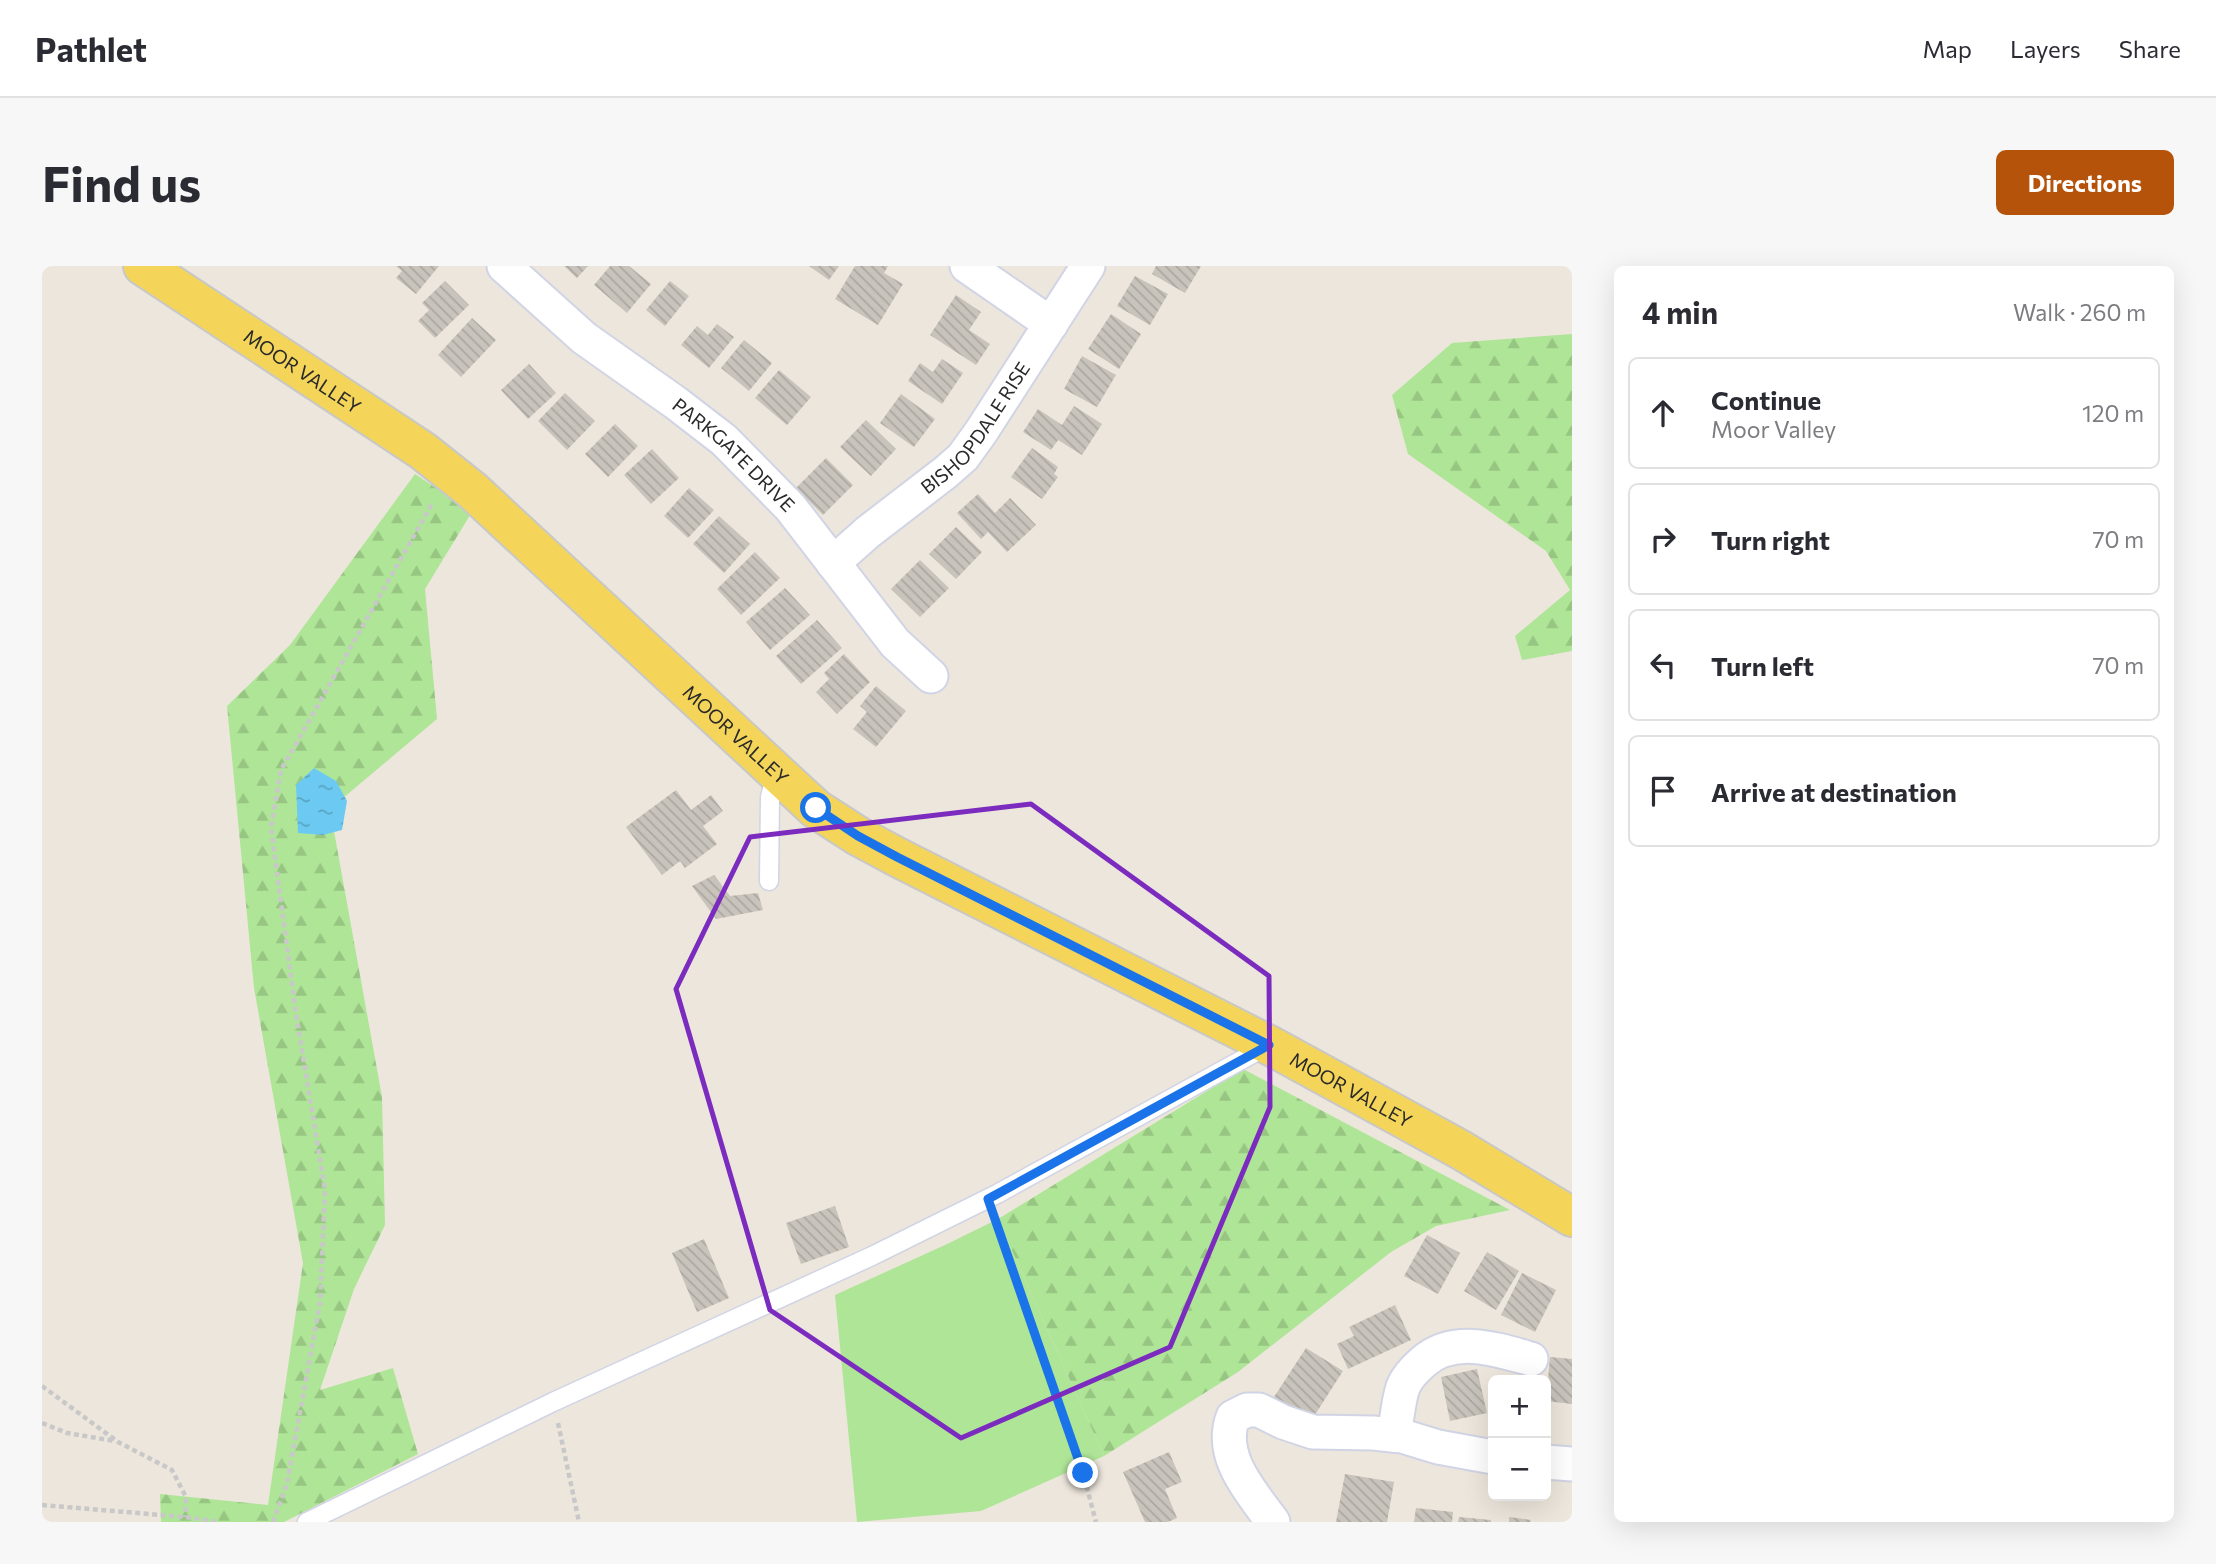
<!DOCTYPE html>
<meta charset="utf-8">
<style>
:root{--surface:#fff;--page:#f7f7f7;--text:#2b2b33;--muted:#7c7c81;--line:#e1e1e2;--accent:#b45309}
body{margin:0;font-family:Commissioner,sans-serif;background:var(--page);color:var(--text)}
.controls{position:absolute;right:21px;bottom:21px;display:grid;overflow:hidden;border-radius:10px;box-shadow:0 7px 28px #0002}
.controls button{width:63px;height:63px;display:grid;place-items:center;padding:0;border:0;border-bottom:2px solid var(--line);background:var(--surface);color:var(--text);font:35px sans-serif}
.stop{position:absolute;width:21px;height:21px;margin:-16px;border:5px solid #1a73e8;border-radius:50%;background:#fff}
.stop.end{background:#1a73e8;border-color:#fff;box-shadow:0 2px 7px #0008}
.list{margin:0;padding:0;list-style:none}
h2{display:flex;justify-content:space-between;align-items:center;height:91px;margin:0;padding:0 28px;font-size:30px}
h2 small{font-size:23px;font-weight:400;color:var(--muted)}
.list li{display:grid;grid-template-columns:46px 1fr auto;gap:21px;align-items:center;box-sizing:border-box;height:112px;margin:0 14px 14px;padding:0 14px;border:2px solid var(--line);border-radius:10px}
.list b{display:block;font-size:26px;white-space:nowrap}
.list p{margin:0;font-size:23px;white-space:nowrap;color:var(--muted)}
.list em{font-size:23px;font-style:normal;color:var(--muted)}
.icon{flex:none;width:38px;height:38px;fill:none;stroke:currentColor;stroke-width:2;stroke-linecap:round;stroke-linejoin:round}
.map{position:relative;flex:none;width:1530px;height:1256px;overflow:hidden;border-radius:10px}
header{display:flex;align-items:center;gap:42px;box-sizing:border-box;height:98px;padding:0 35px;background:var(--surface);border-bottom:2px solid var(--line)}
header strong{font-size:33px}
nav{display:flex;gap:38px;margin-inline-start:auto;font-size:24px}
.intro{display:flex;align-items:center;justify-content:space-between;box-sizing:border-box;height:168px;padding:0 42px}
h1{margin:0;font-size:49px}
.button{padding:18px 32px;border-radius:10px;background:var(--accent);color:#fff;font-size:24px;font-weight:700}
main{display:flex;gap:42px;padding:0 42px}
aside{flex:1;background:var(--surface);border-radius:10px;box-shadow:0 7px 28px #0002}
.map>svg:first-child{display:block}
.grass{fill:#afe597}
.forest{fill:url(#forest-firs)}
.water{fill:url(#water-ripples)}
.building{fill:url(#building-back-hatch)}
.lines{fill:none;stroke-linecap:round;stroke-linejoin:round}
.lane-casing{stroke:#d1d4e4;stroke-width:21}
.street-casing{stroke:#d1d4e4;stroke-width:37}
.primary-casing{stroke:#c8c8c8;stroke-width:42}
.path{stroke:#c8c8c8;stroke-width:4.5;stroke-dasharray:5 3.5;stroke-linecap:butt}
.lane{stroke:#fff;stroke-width:18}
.street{stroke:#fff;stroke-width:33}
.primary{stroke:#f4d559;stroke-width:38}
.route{stroke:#1a73e8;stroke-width:9}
.marked{fill:none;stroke:#7b2cbf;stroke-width:5;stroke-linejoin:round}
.labels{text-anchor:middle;stroke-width:5;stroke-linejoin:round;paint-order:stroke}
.street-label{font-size:19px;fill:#2a2a2a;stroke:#fff}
</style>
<header>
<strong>Pathlet</strong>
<nav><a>Map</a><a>Layers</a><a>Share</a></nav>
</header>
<div class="intro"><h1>Find us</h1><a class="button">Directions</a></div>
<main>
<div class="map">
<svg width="1530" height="1256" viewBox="0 0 1530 1256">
<defs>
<pattern id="forest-firs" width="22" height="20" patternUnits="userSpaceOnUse" patternTransform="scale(1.75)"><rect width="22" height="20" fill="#afe597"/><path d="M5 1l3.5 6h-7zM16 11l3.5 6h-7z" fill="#97c582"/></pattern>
<pattern id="water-ripples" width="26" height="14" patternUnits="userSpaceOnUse" patternTransform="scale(1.75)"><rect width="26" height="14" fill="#6ccaf2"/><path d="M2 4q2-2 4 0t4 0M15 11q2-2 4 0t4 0" fill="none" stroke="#59a4c4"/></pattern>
<pattern id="building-back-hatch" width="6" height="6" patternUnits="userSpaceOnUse" patternTransform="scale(1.75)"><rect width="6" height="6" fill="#c8c3bb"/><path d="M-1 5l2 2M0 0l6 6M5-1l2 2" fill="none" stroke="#aca8a1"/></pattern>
</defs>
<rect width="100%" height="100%" fill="#ede6dc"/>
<path class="grass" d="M956 953 1062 1190 939 1245 815 1256 793 1029 903 979Z"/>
<path class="forest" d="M1530 68V385L1480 394 1473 370 1528 324 1504 285 1366 188 1350 129 1410 77Z
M373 208 430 246 383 323 395 453 288 543 340 831 343 959 312 1023 278 1124 351 1102 376 1188 242 1256H119L118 1228 226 1239 261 997 212 722 185 440 248 379Z
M1201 803 1468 944 1394 960 1349 986 1196 1106 1062 1190 956 953Z"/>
<path class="water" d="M272 502 294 515 305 535 300 564 281 569 256 567 254 519Z"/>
<path class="building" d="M354 0H397L374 28 354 12 360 5Z
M522 0H546L535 12Z
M568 0H587L609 18 585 47 552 19Z
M767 0H797L787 14Z
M813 0H846L842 7 861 18 836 59 793 33Z
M1114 0H1159L1143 27 1110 8Z
M1093 10 1126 28 1108 59 1075 40Z
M403 15 427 39 393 72 376 55 387 44 380 37Z
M628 15 647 30 623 60 604 44Z
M914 29 939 46 927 64 948 78 934 99 888 69Z
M1069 48 1099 68 1077 103 1046 83Z
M430 52 454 74 419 111 396 89Z
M675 58 692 71 667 102 639 79 655 60 666 69Z
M702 74 730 97 707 125 679 102Z
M1040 90 1074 109 1055 141 1022 123Z
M900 93 921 107 900 138 866 115 878 97 891 106Z
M487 98 514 127 486 153 459 124Z
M737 104 769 131 745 159 713 132Z
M523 127 553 155 525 184 496 155Z
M859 128 893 153 872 181 838 157Z
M1032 140 1060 158 1040 189 1016 174 1009 184 981 166 996 143 1020 159Z
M824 154 854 183 829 210 798 181Z
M573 158 596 180 566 211 543 188Z
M990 182 1016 201 1012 208 1016 211 1000 233 969 211Z
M610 183 637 212 609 238 582 209Z
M784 192 811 219 781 249 754 222Z
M647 222 672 244 646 272 622 250Z
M936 228 953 247 968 232 994 259 965 286 946 266 939 273 915 247Z
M677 250 708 278 682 307 651 278Z
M914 261 940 286 914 313 887 288Z
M713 286 738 312 699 349 675 323Z
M878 294 907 322 878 351 849 323Z
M743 322 768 349 728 384 704 356Z
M775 354 800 382 759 418 734 390Z
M802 388 828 416 795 448 774 426 787 413 782 407Z
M834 420 864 445 834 481 811 463 825 446 818 440Z
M634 524 649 544 669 529 681 545 661 560 675 578 643 602 638 595 620 609 584 561Z
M672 609 688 630 716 627 721 644 674 653 650 620Z
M793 940 807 981 759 998 744 957Z
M1385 969 1418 987 1396 1028 1362 1010Z
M662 973 687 1032 655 1046 630 987Z
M1445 986 1477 1005 1454 1044 1422 1025Z
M1480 1007 1514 1024 1493 1066 1459 1049Z
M1353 1039 1369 1074 1306 1103 1295 1078 1312 1070 1307 1061Z
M1264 1082 1301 1105 1269 1155 1232 1131Z
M1508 1091 1530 1093V1138L1504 1135Z
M1435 1103 1445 1147 1408 1155 1399 1111Z
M1127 1186 1140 1216 1123 1223 1135 1252 1126 1256H1103L1081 1206Z
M1303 1208 1352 1216 1345 1256H1294Z
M1374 1242 1411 1246 1410 1256H1372Z
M1417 1251 1449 1254V1256H1416Z
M1467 1251 1489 1254 1488 1256H1467Z"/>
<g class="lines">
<g class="lane-casing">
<path id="lane" d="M727 615 728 531 734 507
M265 1256 511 1136 830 990 955 928 1227 779"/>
</g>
<g class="street-casing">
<g id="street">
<path id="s1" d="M462 0 542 72 634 137 682 174 748 241 853 377 889 410"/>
<path d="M925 0 1009 58"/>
<path id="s2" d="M791 297 826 266 904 206 921 191 939 166 1046 0"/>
<path d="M1352 1169C1355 1154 1356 1136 1361 1121 1365 1111 1373 1103 1381 1096 1412 1069 1454 1083 1489 1093"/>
<path d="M1504 1196 1530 1198"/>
<path d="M1231 1256C1209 1226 1176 1190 1191 1151L1205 1144H1217L1241 1156 1271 1166 1331 1167 1360 1170 1396 1181 1451 1191"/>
</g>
</g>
<g class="primary-casing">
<g id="primary">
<path id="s3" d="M101 0 381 185 430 224 774 543 816 570 855 591 1227 779 1419 884 1530 951"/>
</g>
</g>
<path class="path" d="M954 955 1041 1207 1054 1256
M0 1120 76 1176 130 1204 144 1231 143 1251
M0 1157 25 1167 73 1175
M516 1157 537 1256
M0 1239 143 1251 177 1256
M231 1256 245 1217 278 1037 283 924 254 748 229 562 239 504 391 236"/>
<use href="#lane" class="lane"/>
<use href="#street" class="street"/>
<use href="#primary" class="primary"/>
</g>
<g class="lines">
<path class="route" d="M774 542 816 570 855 591 1227 779 946 933 1041 1207"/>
</g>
<path class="marked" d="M989 538 1227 710 1228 841 1128 1081 919 1172 728 1044 634 723 708 571Z"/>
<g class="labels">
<g class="street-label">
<text dy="7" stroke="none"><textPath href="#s3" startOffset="191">MOOR VALLEY</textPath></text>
<text dy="7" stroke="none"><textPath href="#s2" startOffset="198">BISHOPDALE RISE</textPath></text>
<text dy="7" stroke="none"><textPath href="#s1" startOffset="298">PARKGATE DRIVE</textPath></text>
<text dy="7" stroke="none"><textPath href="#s3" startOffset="758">MOOR VALLEY</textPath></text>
<text dy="7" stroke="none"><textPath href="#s3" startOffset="1472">MOOR VALLEY</textPath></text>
</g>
</g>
</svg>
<div class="controls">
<button>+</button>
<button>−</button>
</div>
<div class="stop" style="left:774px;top:542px"></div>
<div class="stop end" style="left:1041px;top:1207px"></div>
</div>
<aside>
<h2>4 min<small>Walk · 260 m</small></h2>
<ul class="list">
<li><svg class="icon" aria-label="ahead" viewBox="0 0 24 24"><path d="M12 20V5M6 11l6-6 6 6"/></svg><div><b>Continue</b><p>Moor Valley</p></div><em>120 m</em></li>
<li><svg class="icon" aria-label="right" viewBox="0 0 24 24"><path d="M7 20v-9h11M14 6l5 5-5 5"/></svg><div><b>Turn right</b></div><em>70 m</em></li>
<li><svg class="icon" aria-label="left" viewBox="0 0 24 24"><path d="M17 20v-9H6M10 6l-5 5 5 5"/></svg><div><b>Turn left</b></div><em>70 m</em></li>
<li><svg class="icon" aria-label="arrive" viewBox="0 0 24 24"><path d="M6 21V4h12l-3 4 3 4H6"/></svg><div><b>Arrive at destination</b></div></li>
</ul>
</aside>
</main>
